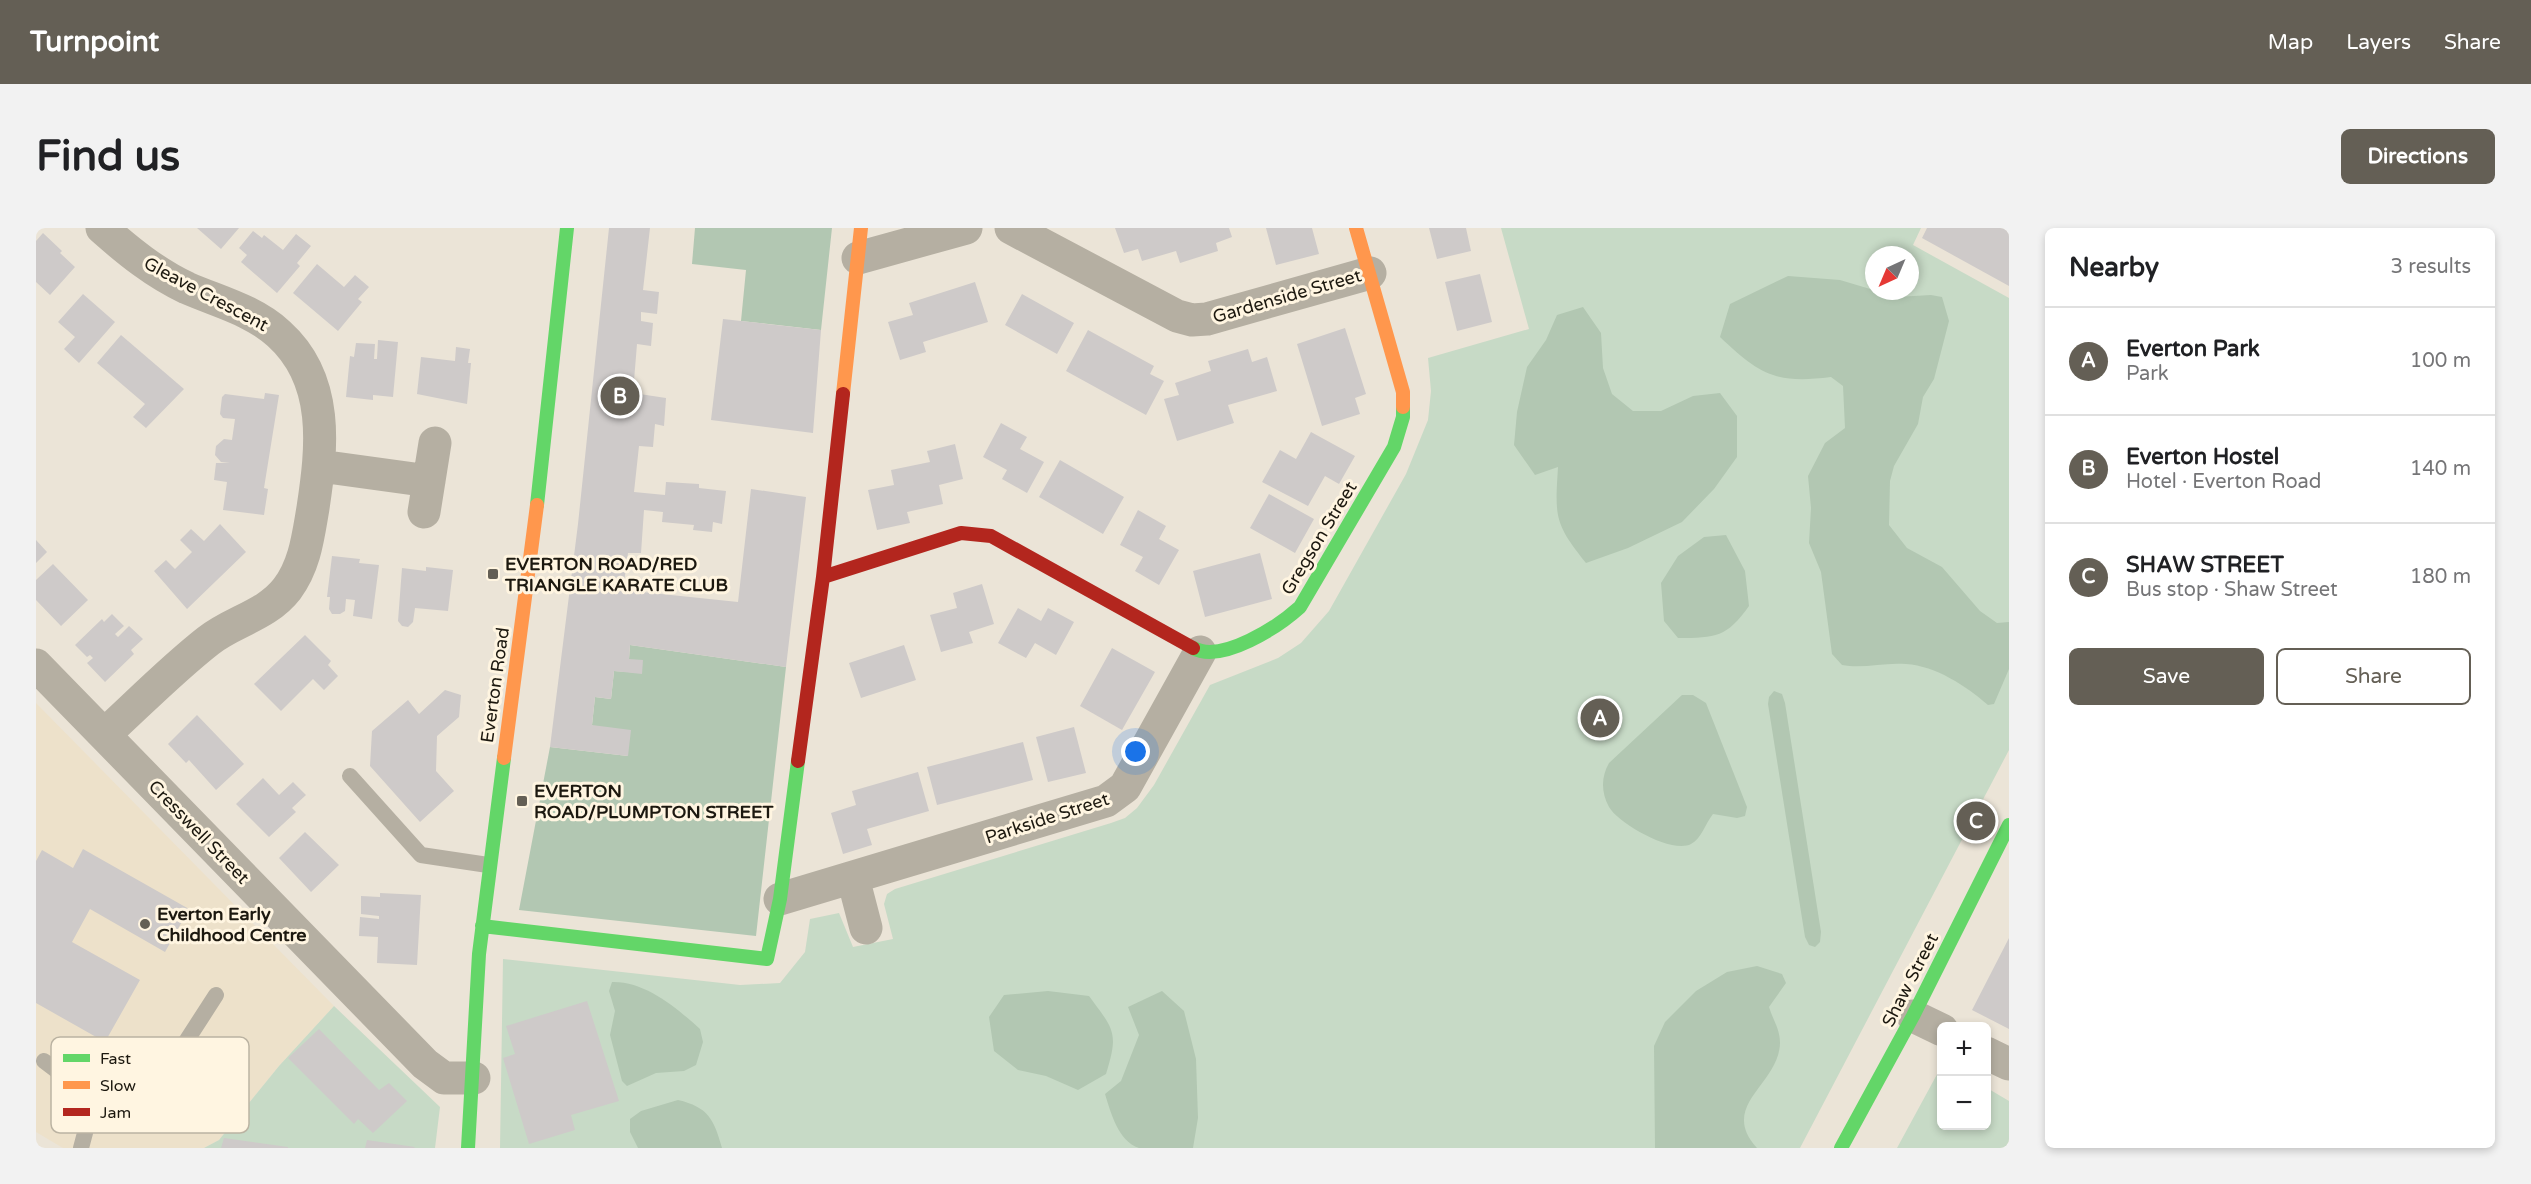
<!DOCTYPE html>
<meta charset="utf-8">
<style>
:root{--surface:#fff;--page:#f2f2f2;--text:#202124;--muted:#757577;--line:#e0e0e0;--accent:#645f55}
body{margin:0;font-family:"Varela Round",sans-serif;background:var(--page);color:var(--text)}
.controls{position:absolute;right:18px;bottom:18px;display:grid;overflow:hidden;border-radius:9px;box-shadow:0 3px 9px #0003}
.controls button{width:54px;height:54px;display:grid;place-items:center;padding:0;border:0;border-bottom:2px solid var(--line);background:var(--surface);color:var(--text);font:30px sans-serif}
.compass{position:absolute;left:1829px;top:18px;width:54px;height:54px;border-radius:50%;background:var(--surface);box-shadow:0 3px 9px #0003;rotate:224deg}
.you{position:absolute;left:1100px;top:524px;width:21px;height:21px;margin:-15px;border:4px solid #fff;border-radius:50%;background:#1a73e8;box-shadow:0 0 0 9px #1a73e833}
.badge{display:grid;place-items:center;width:39px;height:39px;border-radius:50%;background:var(--accent);color:#fff;font-size:20px;font-weight:700}
.pin{position:absolute;translate:-50% -50%;border:3px solid #fff;box-shadow:0 2px 6px #0006}
.list{margin:0;padding:0;list-style:none}
h2{display:flex;justify-content:space-between;align-items:center;height:78px;margin:0;padding:0 24px;font-size:26px}
h2 small{font-size:20px;font-weight:400;color:var(--muted)}
.list li{display:grid;grid-template-columns:39px 1fr auto;gap:18px;align-items:center;box-sizing:border-box;height:108px;padding:0 24px;border-top:2px solid var(--line)}
.list b{display:block;font-size:22px;white-space:nowrap}
.list p{margin:0;font-size:20px;white-space:nowrap;color:var(--muted)}
.list em{font-size:20px;font-style:normal;color:var(--muted)}
.actions{display:flex;gap:12px;padding:18px 24px}
.actions a{flex:1;padding:14px 0;border:2px solid var(--accent);border-radius:9px;text-align:center;font-size:21px;color:var(--accent)}
.actions .main{background:var(--accent);color:#fff}
.map{position:relative;flex:none;width:1973px;height:920px;overflow:hidden;border-radius:9px}
header{display:flex;align-items:center;gap:36px;box-sizing:border-box;height:84px;padding:0 30px;background:var(--accent);color:#fff}
header strong{font-size:28px}
nav{display:flex;gap:33px;margin-inline-start:auto;font-size:21px}
.intro{display:flex;align-items:center;justify-content:space-between;box-sizing:border-box;height:144px;padding:0 36px}
h1{margin:0;font-size:42px}
.button{padding:15px 27px;border-radius:9px;background:var(--accent);color:#fff;font-size:21px;font-weight:700}
main{display:flex;gap:36px;padding:0 36px}
aside{flex:1;background:var(--surface);border-radius:9px;box-shadow:0 3px 9px #0003}
.map>svg:first-child{display:block}
.built{fill:#ede1ca}
.green{fill:#c7dac6;fill-rule:evenodd}
.forest{fill:#b2c7b2}
.building{fill:#cecac9}
.lines{fill:none;stroke-linecap:round;stroke-linejoin:round}
.lane{stroke:#b5afa2;stroke-width:16}
.street{stroke:#b5afa2;stroke-width:33}
.fast{stroke:#63d668;stroke-width:14}
.slow{stroke:#ff974d;stroke-width:14}
.jam{stroke:#b3261e;stroke-width:14}
.poi-dot{fill:#645f55;stroke:#fff5e1;stroke-width:2}
.labels{text-anchor:middle;stroke-width:6;stroke-linejoin:round;paint-order:stroke}
.street-label{font-size:18px;fill:#1c180f;stroke:#fff5e1}
.poi-label{font-size:18px;font-weight:bold;fill:#1c180f;stroke:#fff5e1;text-anchor:start}
.key{fill:#fff5e1;stroke:#bbb3a2;stroke-width:1.5}
.key-label{font-size:16px;fill:#1c180f}
</style>
<header>
<strong>Turnpoint</strong>
<nav><a>Map</a><a>Layers</a><a>Share</a></nav>
</header>
<div class="intro"><h1>Find us</h1><a class="button">Directions</a></div>
<main>
<div class="map">
<svg width="1973" height="920" viewBox="0 0 1973 920">
<rect width="100%" height="100%" fill="#ebe4d7"/>
<path class="built" d="M0 475 298 778 243 838 183 912 168 920H27L0 904Z"/>
<path class="green" d="M1465 0H1885L1877 17 1973 70V522L1764 920H464L467 731 704 757 744 755 769 724 774 691 803 685 817 719 857 711 848 676 851 666 859 661 1075 595 1089 590 1101 580 1118 557 1174 457 1242 430 1265 415 1293 383 1370 246 1392 192 1395 163 1392 130 1493 101ZM1838 27H1874V63H1838Z
M298 778 404 879 399 920H168L183 912 243 838Z
M1905 839 1906 898H1950L1951 860 1973 873V920H1861Z"/>
<path class="forest" d="M659 0H796L785 102 705 93 710 42 656 36Z
M1752 48 1804 52 1861 69 1895 67 1906 69 1913 93 1898 151 1887 169 1882 196 1858 238 1854 253 1853 297 1871 320 1906 339 1944 383 1961 395 1973 394V441L1958 476 1952 477C1930 458 1900 438 1870 436 1848 434 1828 441 1806 437L1796 426 1785 344 1773 315 1775 280 1772 248 1789 215 1809 200 1807 158 1795 149C1740 156 1724 147 1684 109L1694 76Z
M1547 79 1565 105 1567 140 1576 166 1597 183H1625L1657 168 1684 165 1701 188V229L1678 261 1646 294 1592 320 1550 335C1518 295 1519 289 1522 239L1499 247 1478 217 1481 184 1491 139 1510 112 1521 87Z
M1690 307 1709 343 1713 378C1691 409 1680 410 1642 410L1628 393 1625 355 1642 328 1668 309Z
M594 417 750 439 720 708 483 682 514 519 592 528 556 497 559 469 575 471 578 443 606 445 593 431Z
M1738 463 1746 466 1749 475 1785 704 1784 714 1779 719 1773 717 1769 709 1732 476 1733 469Z
M1646 467H1657L1670 475 1711 579 1709 588 1701 590 1677 586C1669 596 1666 610 1655 616 1636 626 1583 596 1573 579 1565 564 1565 549 1573 535Z
M1721 738 1746 746 1750 755 1733 779C1737 792 1744 801 1744 815 1743 857 1682 877 1721 920H1619L1618 818 1629 794 1660 763 1691 744Z
M576 754C609 753 641 780 664 801L667 814 660 837 648 843 620 845 591 858 586 853 574 807 579 783 573 763Z
M1012 763 1053 768C1078 802 1083 804 1070 846L1042 862 1010 848 982 842 958 823 953 789 968 767Z
M1126 763 1148 783 1160 831 1162 890 1157 920H1103C1082 913 1075 885 1069 866L1085 853 1103 807 1092 779Z
M642 872C672 879 678 891 686 920H602L594 904V891L605 883Z"/>
<path class="building" d="M161 0H203L185 21Z
M573 0H614L607 62 623 64 621 86 605 84V93L617 95 615 118 601 116 597 165 630 170 628 198 619 196 617 219 603 218 598 264 629 267 630 254 663 256V260L690 263 686 296 677 294 676 304 657 302 658 297 626 294 627 284 608 282 605 325H592L587 362 702 374 715 261 770 269 750 439 594 417 593 431 607 432 606 446 578 443 575 471 559 469 556 497 595 502 592 528 514 519 542 296Z
M1079 0H1193L1196 9 1180 15 1182 23 1144 35 1140 23 1106 33 1102 21 1088 25Z
M1230 0H1276L1283 26 1240 37Z
M1393 0H1430L1435 23 1401 31Z
M1891 0H1973V58L1886 10Z
M217 3 226 10 228 7 247 22 260 6 275 18 261 35 264 38 241 65 205 34 211 27 203 20Z
M7 5 26 23 24 25 39 39 14 67 0 54V13Z
M281 36 308 59 319 47 333 59 322 71 326 74 302 103 257 65Z
M1444 46 1456 94 1421 103 1409 54Z
M939 54 952 94 887 114 890 124 864 132 852 94 877 87 873 75Z
M47 66 79 94 43 135 28 121 39 109 22 94Z
M986 66 1038 95 1021 126 969 97Z
M687 91 785 102 777 205 675 192Z
M1309 100 1330 166 1319 170 1324 186 1286 198 1261 116Z
M1052 102 1118 138 1114 146 1128 153 1110 187 1030 143Z
M85 107 148 161 110 200 97 189 109 176 61 135Z
M342 112 362 114 357 169 337 167V172L310 169 314 128 318 129 320 115 339 116 338 131H341Z
M420 119 434 121 432 135H435L431 176 381 166 385 129 419 133Z
M1212 121 1216 134 1231 129 1241 163 1192 177 1198 195 1141 213 1128 171 1143 167 1139 155 1175 143 1172 133Z
M229 165 243 167 228 260 232 261 228 287 187 282 191 254 178 252 180 235H194L185 234 179 227 180 218 188 211 196 212 199 191 187 190 184 186 186 169 189 166 228 171Z
M965 195 991 209 984 221 1008 234 991 265 966 251 971 242 947 229Z
M1275 204 1319 228 1303 256 1289 248 1272 278 1226 254 1244 222 1260 231Z
M919 216 927 251 903 257 907 276 871 284 874 295 841 302 832 262 858 257 855 242 894 234 891 223Z
M1024 232 1088 269 1067 306 1003 269Z
M1233 266 1278 291 1259 325 1214 300Z
M1102 282 1130 298 1123 311 1143 322 1123 357 1099 343 1107 329 1084 317Z
M184 296 210 324 151 381 118 343 130 332 139 341 156 324 144 312 155 301 168 313Z
M0 312 11 324 0 335Z
M1224 325 1236 371 1169 389 1157 343Z
M296 328 324 331 323 335 343 337 336 391 317 388 319 372 310 371 309 383 304 386H296L293 381 294 369H291Z
M17 336 52 372 25 398 0 372V352Z
M390 339 417 342 412 383 379 380 377 394 372 399 366 398 362 393 366 340 390 343Z
M946 356 958 396 933 404 937 415 905 424 894 387 921 380 917 365Z
M982 380 1005 393 1012 380 1038 394 1020 427 999 415 990 430 962 415Z
M76 386 88 398 79 406 82 409 93 398 107 411 95 422 98 426 69 454 51 435 57 430 54 427 51 429 39 417 66 391 68 394Z
M269 407 295 433 292 437 302 448 288 462 277 451 245 483 218 456Z
M868 417 880 452 825 470 813 435Z
M1076 420 1119 444 1086 502 1044 478Z
M409 462 425 467 423 489 401 508 400 543 418 563 384 594 334 538 336 503 372 472 383 486Z
M161 487 208 536 180 562 153 532 150 535 132 516Z
M1038 499 1050 545 1012 554 1000 509Z
M987 514 997 552 901 577 891 539Z
M882 544 893 583 831 601 836 617 807 626 795 585 820 577 816 563Z
M227 550 243 567 257 554 270 567 256 580 260 584 233 609 200 576Z
M269 604 303 637 275 664 243 630Z
M47 621 153 681 129 724 54 681 36 714 104 752 69 814 0 775V633L6 622 37 640Z
M344 665 385 667 381 737 341 735 342 709 323 708 324 689 343 691V688L325 686V668L344 669Z
M1973 710V801L1936 782Z
M551 773 583 873 535 887 539 902 493 916 467 830 479 826 470 798Z
M283 801 343 862 353 855 371 873 337 905 322 891 318 896 252 830Z
M188 910 252 919V920H185Z
M331 912 379 919 378 920H329Z"/>
<g class="lines">
<path class="lane" d="M314 548 385 627 452 637
M8 833 58 871 45 920
M58 871 100 891 180 767"/>
<path class="street" d="M66 0C92 23 119 45 151 60 183 74 217 82 243 106 294 152 286 220 277 280 272 309 269 337 251 361 230 388 197 393 172 413 135 442 102 476 68 507
M975 0 1141 88 1156 92 1171 91 1334 45
M822 30 930 0
M284 238 393 253
M388 284 399 215
M0 437 389 836 408 850H438
M817 650 830 700
M744 671 1070 573 1089 559 1164 424
M1877 788 1906 802
M1950 825 1973 836"/>
<path class="fast" d="M501 277 531 0
M1157 420C1186 436 1243 398 1264 379L1358 219 1367 189V179
M446 698 731 731 744 671 762 533
M432 920 443 726 468 530
M1805 920 1877 788 1973 597"/>
<path class="slow" d="M1320 0 1367 164V179
M807 166 825 0
M468 530 501 277"/>
<path class="jam" d="M787 349 925 305 955 308 1157 420
M762 533 787 349 807 166"/>
</g>
<g class="poi-dot">
<rect x="451" y="340" width="12" height="12" rx="3"/>
<rect x="480" y="567" width="12" height="12" rx="3"/>
<circle cx="109" cy="696" r="6"/>
</g>
<g class="labels">
<g class="street-label">
<text transform="translate(170 66) rotate(28)" y="6">Gleave Crescent</text>
<text transform="translate(1251 68) rotate(-16)" y="6">Gardenside Street</text>
<text transform="translate(1283 310) rotate(-59)" y="6">Gregson Street</text>
<text transform="translate(459 457) rotate(-82)" y="6">Everton Road</text>
<text transform="translate(1011 590) rotate(-18)" y="6">Parkside Street</text>
<text transform="translate(163 604) rotate(46)" y="6">Cresswell Street</text>
<text transform="translate(1874 752) rotate(-63)" y="6">Shaw Street</text>
</g>
<g class="poi-label">
<text x="469" y="342">EVERTON ROAD/RED<tspan x="469" dy="21">TRIANGLE KARATE CLUB</tspan></text>
<text x="498" y="569">EVERTON<tspan x="498" dy="21">ROAD/PLUMPTON STREET</tspan></text>
<text x="121" y="692">Everton Early<tspan x="121" dy="21">Childhood Centre</tspan></text>
</g>
</g>
<rect x="15" y="809" width="198" height="96" rx="9" class="key"/>
<rect x="27" y="826" width="27" height="8" fill="#63d668"/>
<rect x="27" y="853" width="27" height="8" fill="#ff974d"/>
<rect x="27" y="880" width="27" height="8" fill="#b3261e"/>
<g class="key-label">
<text x="64" y="836">Fast</text>
<text x="64" y="863">Slow</text>
<text x="64" y="890">Jam</text>
</g>
</svg>
<div class="controls">
<button>+</button>
<button>−</button>
</div>
<svg class="compass" viewBox="-18 -18 36 36"><path d="M0-13l5 13h-10z" fill="#e53935"/><path d="M0 13l5-13h-10z" fill="#757577"/></svg>
<div class="you"></div>
<div class="pin badge" style="left:1564px;top:490px">A</div>
<div class="pin badge" style="left:584px;top:168px">B</div>
<div class="pin badge" style="left:1940px;top:593px">C</div>
</div>
<aside>
<h2>Nearby<small>3 results</small></h2>
<ul class="list">
<li><span class="badge">A</span><div><b>Everton Park</b><p>Park</p></div><em>100 m</em></li>
<li><span class="badge">B</span><div><b>Everton Hostel</b><p>Hotel · Everton Road</p></div><em>140 m</em></li>
<li><span class="badge">C</span><div><b>SHAW STREET</b><p>Bus stop · Shaw Street</p></div><em>180 m</em></li>
</ul>
<div class="actions"><a class="main">Save</a><a>Share</a></div>
</aside>
</main>
